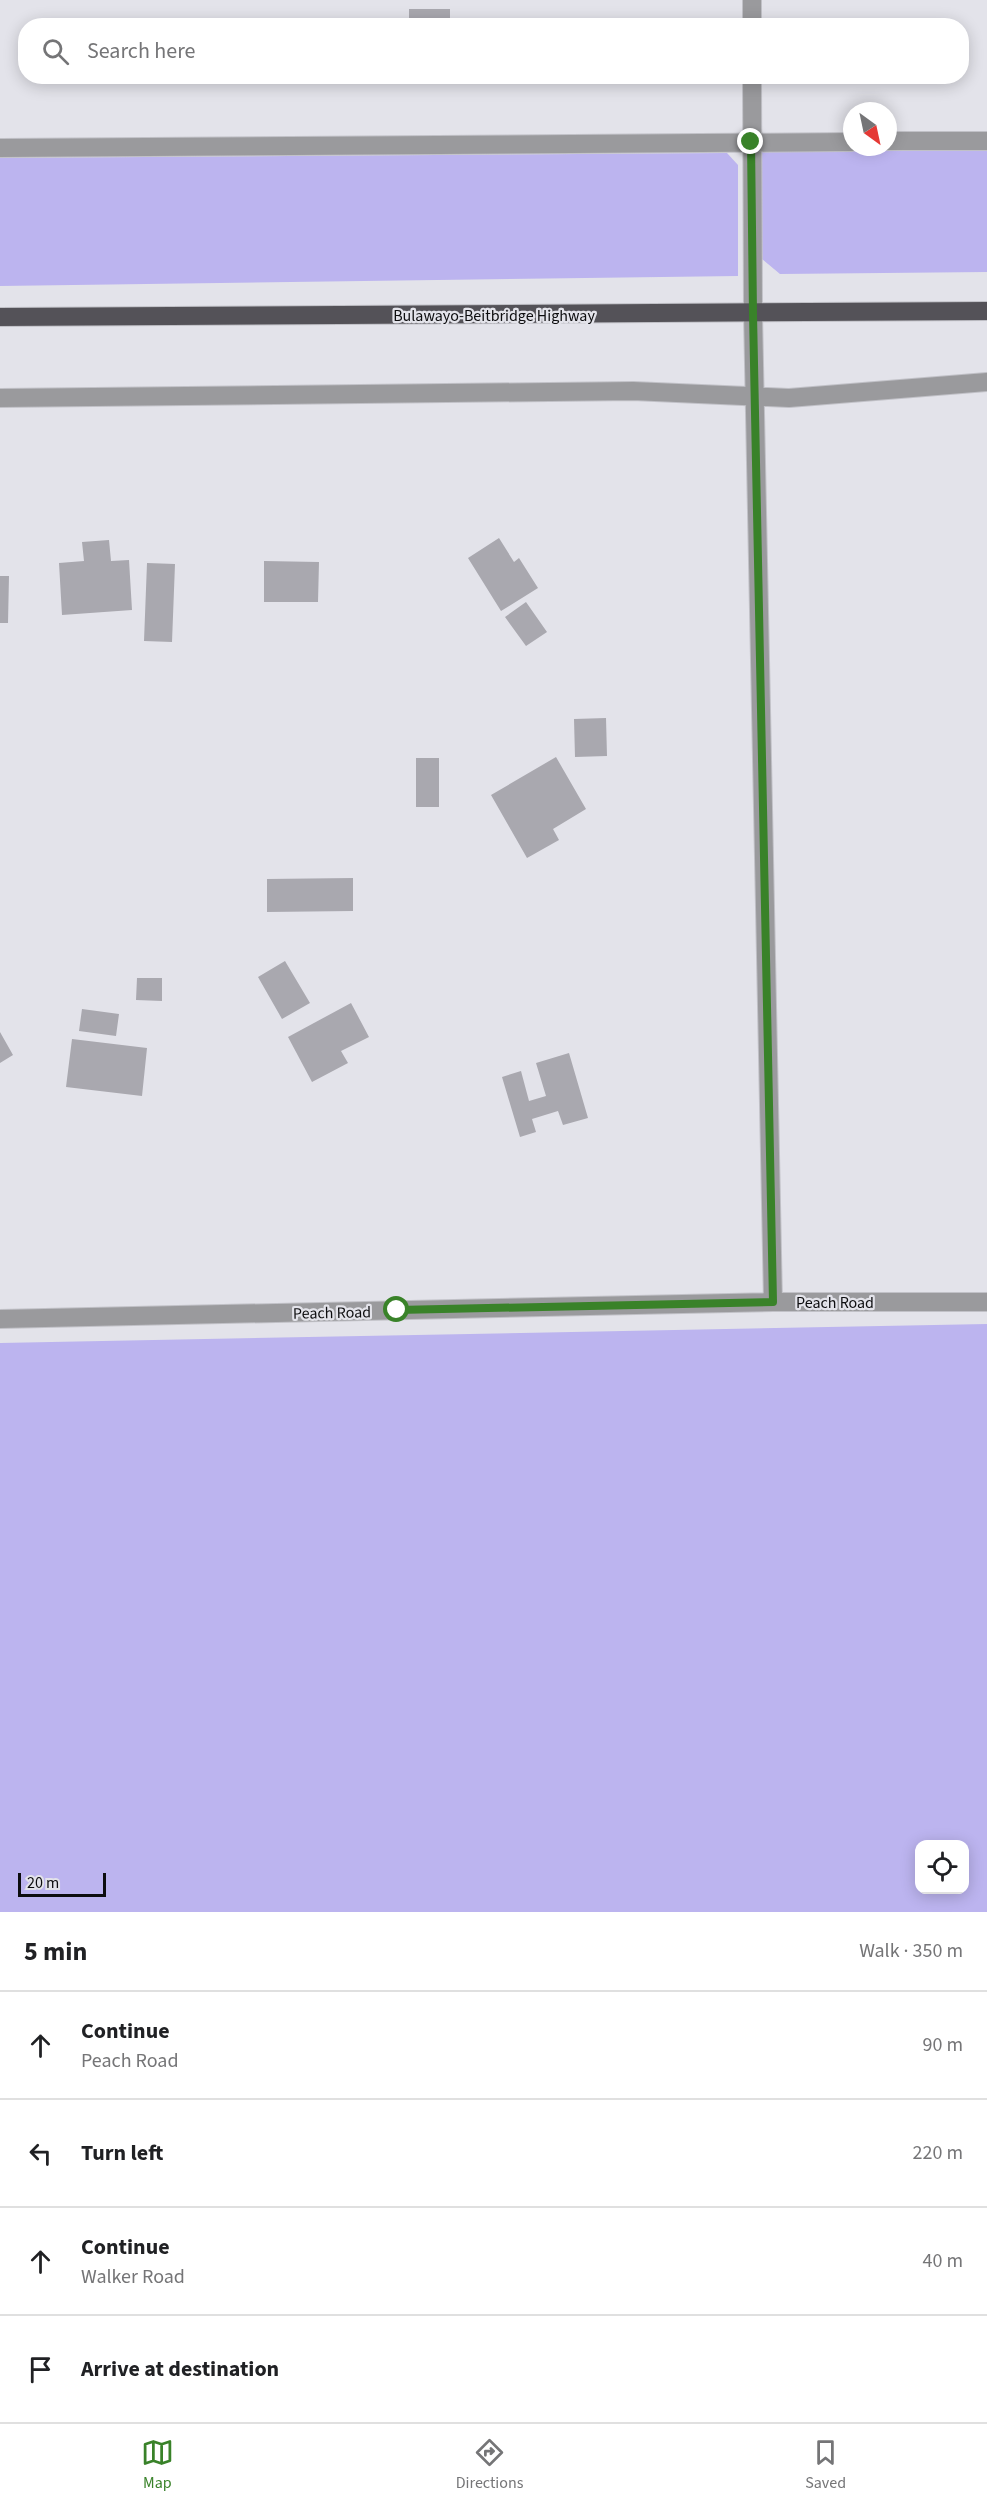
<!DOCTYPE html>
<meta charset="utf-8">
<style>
:root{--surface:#fff;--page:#f6f6f6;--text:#202124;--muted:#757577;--line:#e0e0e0;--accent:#398229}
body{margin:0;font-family:"Source Sans 3",sans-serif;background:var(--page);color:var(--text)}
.controls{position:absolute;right:18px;bottom:18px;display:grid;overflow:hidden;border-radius:12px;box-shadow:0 3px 15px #0003}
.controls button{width:54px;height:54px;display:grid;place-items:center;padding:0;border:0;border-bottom:2px solid var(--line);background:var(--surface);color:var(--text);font:30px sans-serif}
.compass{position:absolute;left:843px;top:102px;width:54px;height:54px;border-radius:50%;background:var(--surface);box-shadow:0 3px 15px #0003;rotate:147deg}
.scale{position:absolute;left:18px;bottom:15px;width:88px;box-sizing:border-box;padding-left:6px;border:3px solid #0d0d0f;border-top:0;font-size:16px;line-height:21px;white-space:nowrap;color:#0d0d0f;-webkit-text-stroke:4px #e3e3ea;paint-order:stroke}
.stop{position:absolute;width:18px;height:18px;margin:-14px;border:4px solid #398229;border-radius:50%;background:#fff}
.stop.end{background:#398229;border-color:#fff;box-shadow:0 2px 6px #0008}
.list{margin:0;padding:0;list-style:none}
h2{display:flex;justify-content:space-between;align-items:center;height:78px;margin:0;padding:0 24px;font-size:26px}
h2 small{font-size:20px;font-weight:400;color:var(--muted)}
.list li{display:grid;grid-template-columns:39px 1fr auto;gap:18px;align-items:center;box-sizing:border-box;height:108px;padding:0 24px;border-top:2px solid var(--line)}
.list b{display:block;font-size:22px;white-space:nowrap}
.list p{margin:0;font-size:20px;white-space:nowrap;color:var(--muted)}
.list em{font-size:20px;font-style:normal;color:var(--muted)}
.icon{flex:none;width:33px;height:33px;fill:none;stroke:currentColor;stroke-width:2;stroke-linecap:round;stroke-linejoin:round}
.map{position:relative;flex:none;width:987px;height:1912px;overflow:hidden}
.search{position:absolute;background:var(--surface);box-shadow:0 3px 15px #0003;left:18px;right:18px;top:18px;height:66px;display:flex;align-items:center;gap:15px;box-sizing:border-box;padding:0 21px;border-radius:24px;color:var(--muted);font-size:22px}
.sheet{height:510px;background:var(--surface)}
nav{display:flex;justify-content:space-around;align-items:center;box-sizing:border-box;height:84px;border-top:2px solid var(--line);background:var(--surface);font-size:16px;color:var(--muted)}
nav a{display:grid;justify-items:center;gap:3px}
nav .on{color:var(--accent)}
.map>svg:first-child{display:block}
.green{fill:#bcb4ef;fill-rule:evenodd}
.building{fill:#a9a8af}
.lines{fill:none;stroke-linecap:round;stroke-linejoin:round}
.minor-casing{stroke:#c1c1c7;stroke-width:20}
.trunk-casing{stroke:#c1c1c7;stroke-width:20}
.minor{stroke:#9a9a9d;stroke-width:18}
.trunk{stroke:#545258;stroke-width:18}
.route{stroke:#398229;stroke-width:8}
.labels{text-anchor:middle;stroke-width:4.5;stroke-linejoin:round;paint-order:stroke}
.street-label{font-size:16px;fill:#0d0d0f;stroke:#e3e3ea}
</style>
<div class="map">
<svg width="987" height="1912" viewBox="0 0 987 1912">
<rect width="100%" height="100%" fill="#e3e3ea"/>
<path class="green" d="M987 148V272L780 274 762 259 759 150Z
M727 153 738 165V276L0 286V158Z
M987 1324V1912H0V1343ZM964 1844V1890H920V1844Z"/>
<path class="building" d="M409 9H450V26H409Z
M499 538 514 562 519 558 538 588 501 611 468 558Z
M109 540 111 561 129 560 132 610 62 615 59 563 84 561 82 542Z
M264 561 319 562 318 602H264Z
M147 563 175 564 172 642 144 641Z
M0 576H9L8 623H0Z
M526 602 547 632 526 646 505 617Z
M606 718 607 756 575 757 574 719Z
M556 757 586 809 553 829 559 840 527 858 491 795Z
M416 758H439V807H416Z
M353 878V911L267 912V879Z
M285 961 310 1003 282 1019 258 977Z
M137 978H162V1001L136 1000Z
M351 1003 369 1037 341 1051 348 1063 312 1082 288 1037Z
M82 1009 119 1014 116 1036 79 1031Z
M0 1032 13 1055 0 1063Z
M72 1039 147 1048 142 1096 66 1087Z
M569 1053 588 1118 563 1125 558 1111 532 1119 536 1132 520 1137 502 1077 521 1071 529 1101 546 1096 536 1063Z"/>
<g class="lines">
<g class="minor-casing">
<path id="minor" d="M752 26V0
M752 76 753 314 773 1302
M888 141H987
M0 148 852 142
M0 398 633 391 789 398 987 382
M0 1319 773 1302H987"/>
</g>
<g class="trunk-casing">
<path id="trunk" d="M0 317 987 311"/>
</g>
<use href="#minor" class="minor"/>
<use href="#trunk" class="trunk"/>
</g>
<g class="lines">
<path class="route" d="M397 1310 773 1302 753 314 751 142"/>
</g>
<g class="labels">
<g class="street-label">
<text x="494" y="321">Bulawayo-Beitbridge Highway</text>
<text x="835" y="1308">Peach Road</text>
<text transform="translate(332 1312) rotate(-1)" y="6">Peach Road</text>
</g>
</g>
</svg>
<div class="controls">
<button><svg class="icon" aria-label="locate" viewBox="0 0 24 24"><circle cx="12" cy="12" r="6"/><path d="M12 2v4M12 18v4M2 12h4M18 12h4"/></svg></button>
</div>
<svg class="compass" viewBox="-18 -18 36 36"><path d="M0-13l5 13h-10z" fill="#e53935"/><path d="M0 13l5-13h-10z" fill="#757577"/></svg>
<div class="scale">20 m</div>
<div class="stop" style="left:397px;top:1310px"></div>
<div class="stop end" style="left:751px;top:142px"></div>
<div class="search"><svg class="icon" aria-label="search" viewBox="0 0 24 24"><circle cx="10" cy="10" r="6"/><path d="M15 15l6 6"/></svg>Search here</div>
</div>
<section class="sheet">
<h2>5 min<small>Walk · 350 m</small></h2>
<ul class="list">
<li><svg class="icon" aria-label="ahead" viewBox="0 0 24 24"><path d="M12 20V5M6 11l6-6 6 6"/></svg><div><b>Continue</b><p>Peach Road</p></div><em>90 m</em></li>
<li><svg class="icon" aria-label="left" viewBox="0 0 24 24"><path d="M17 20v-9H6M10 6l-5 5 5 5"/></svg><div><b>Turn left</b></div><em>220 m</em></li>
<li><svg class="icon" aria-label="ahead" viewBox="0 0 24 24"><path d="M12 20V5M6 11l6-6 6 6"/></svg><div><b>Continue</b><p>Walker Road</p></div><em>40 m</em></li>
<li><svg class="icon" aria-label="arrive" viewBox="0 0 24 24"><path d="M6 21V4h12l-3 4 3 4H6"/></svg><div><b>Arrive at destination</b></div></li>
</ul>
</section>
<nav>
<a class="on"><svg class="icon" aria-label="map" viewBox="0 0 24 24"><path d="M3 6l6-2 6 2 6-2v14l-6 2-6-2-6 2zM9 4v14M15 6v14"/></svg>Map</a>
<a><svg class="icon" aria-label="directions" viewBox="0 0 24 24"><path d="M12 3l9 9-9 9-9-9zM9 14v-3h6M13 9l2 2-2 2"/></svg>Directions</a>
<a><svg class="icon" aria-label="saved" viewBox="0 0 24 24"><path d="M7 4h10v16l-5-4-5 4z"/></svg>Saved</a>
</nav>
